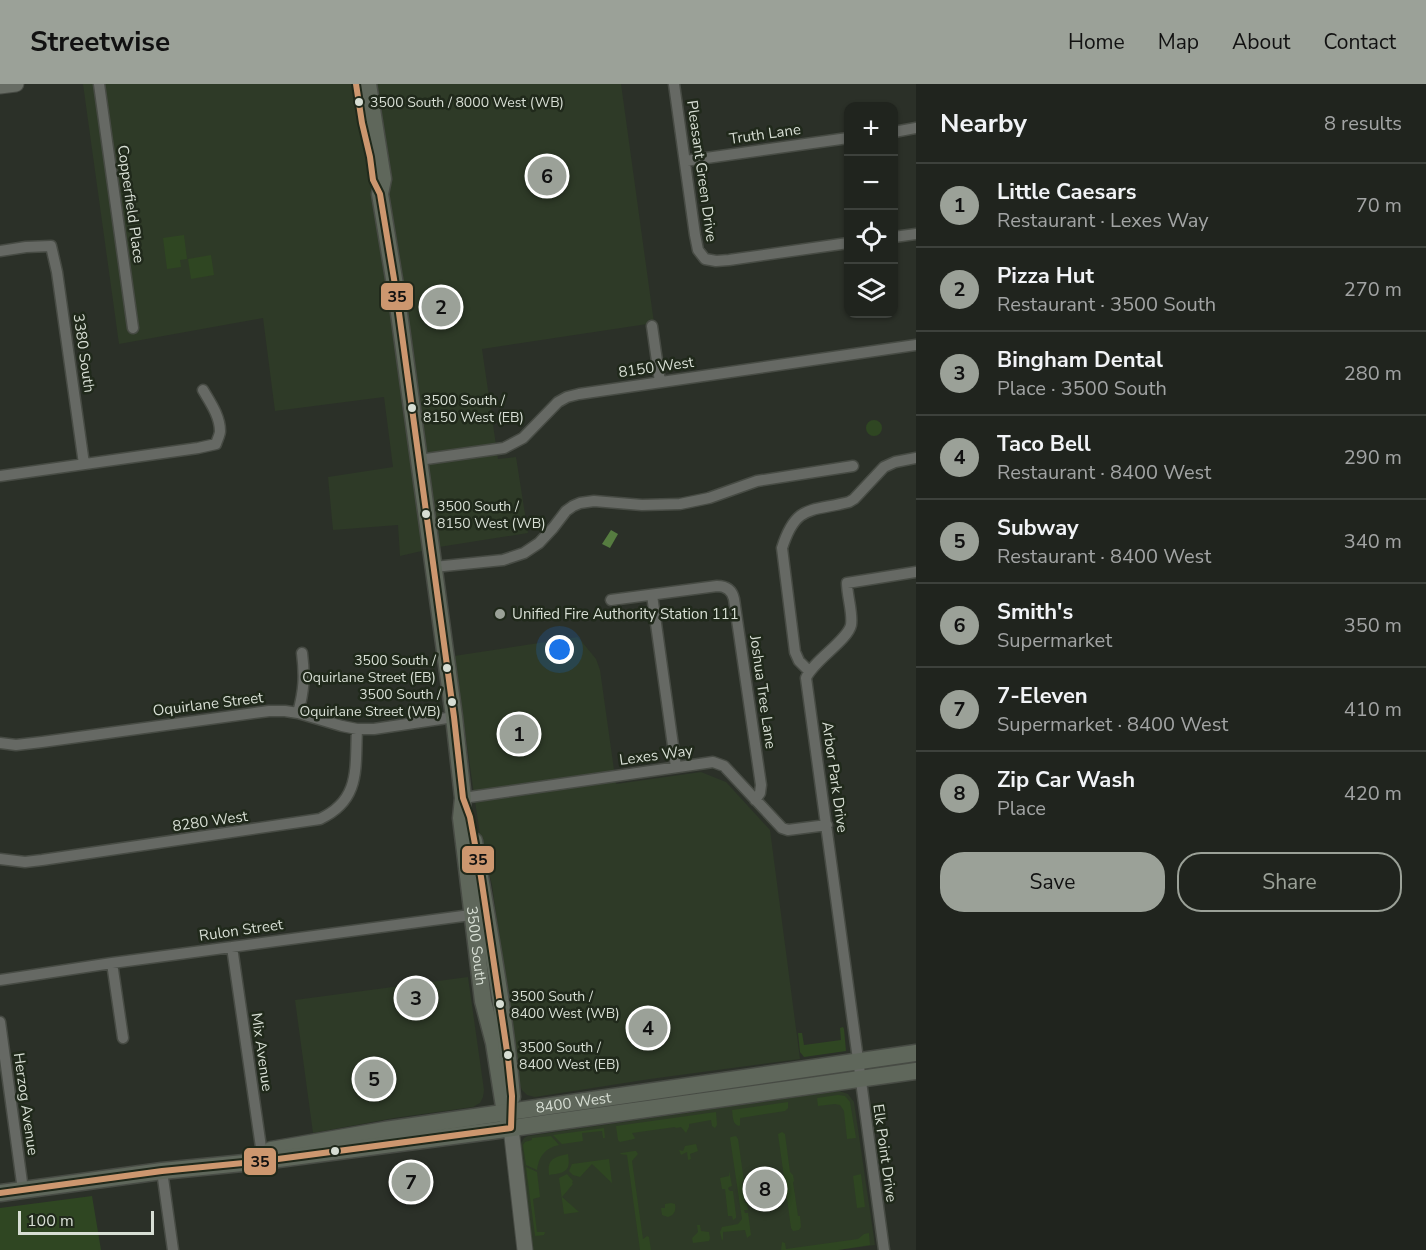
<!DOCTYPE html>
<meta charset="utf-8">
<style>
:root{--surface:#20241e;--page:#282c27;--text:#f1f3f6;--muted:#a2a4a4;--line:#3d413c;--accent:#9ba198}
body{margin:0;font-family:"Nunito Sans",sans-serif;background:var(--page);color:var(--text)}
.controls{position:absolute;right:18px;top:18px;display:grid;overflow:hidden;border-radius:12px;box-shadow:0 2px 4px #0004}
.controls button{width:54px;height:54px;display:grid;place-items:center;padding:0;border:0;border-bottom:2px solid var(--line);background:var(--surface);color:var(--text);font:30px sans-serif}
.scale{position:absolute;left:18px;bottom:15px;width:136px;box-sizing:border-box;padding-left:6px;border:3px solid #d7ded4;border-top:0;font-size:16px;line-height:21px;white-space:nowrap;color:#d7ded4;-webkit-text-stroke:4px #20291b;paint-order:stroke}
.you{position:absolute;left:560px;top:566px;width:21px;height:21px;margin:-15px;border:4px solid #fff;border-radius:50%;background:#1a73e8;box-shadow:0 0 0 9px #1a73e833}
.badge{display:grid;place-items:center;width:39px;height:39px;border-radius:50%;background:var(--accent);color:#111;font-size:20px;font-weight:700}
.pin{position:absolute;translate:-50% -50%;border:3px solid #fff;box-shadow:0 2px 6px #0006}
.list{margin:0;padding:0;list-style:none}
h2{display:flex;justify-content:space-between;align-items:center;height:78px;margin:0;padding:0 24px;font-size:26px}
h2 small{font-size:20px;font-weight:400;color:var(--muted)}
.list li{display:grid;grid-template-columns:39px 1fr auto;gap:18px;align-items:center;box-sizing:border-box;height:84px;padding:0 24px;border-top:2px solid var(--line)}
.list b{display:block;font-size:22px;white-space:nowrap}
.list p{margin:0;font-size:20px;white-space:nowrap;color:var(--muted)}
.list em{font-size:20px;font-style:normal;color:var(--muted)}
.actions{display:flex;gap:12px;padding:18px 24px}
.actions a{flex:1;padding:14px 0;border:2px solid var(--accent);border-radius:24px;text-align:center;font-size:21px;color:var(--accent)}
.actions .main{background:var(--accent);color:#111}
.icon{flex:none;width:33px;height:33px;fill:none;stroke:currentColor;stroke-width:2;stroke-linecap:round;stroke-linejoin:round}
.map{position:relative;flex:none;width:916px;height:1166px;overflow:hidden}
header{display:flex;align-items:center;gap:36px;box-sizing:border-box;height:84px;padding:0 30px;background:var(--accent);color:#111}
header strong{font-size:28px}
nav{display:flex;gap:33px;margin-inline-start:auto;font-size:21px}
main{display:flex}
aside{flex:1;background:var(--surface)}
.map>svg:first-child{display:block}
.built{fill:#2e3a27}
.green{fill:#2f4622}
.water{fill:#567c40}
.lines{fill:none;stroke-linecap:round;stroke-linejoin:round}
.street-casing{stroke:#474b44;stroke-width:13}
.secondary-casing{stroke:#474b44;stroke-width:17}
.primary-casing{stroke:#474b44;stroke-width:19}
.street{stroke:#666964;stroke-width:10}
.secondary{stroke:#676c64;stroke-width:15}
.primary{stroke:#5f675b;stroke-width:16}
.bus-1-casing{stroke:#20291b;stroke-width:10}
.bus-1{stroke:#cd976f;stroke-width:6}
.bus-dot{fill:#d7ded4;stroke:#20291b;stroke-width:2}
.poi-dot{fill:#9ba198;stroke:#20291b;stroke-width:2}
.labels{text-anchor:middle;stroke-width:5;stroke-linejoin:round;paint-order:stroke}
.bus-label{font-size:14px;fill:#d7ded4;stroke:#20291b;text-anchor:start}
.street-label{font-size:15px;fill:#d7ded4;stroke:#20291b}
.poi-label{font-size:15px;fill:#d7ded4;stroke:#20291b;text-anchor:start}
.line-badge{stroke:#20291b;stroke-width:2}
.pale-badge-label{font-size:16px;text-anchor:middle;font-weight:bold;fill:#111}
</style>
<header>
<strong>Streetwise</strong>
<nav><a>Home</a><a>Map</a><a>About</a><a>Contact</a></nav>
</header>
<main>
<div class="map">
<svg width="916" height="1166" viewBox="0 0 916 1166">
<rect width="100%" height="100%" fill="#2b3028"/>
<path class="built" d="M83 0H621L654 239 482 265 498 375 516 373 528 449 439 463 400 472 398 441 333 446 328 393 393 383 384 313 275 327 263 234 119 260Z
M578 553 596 575 600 586 616 700 701 688 726 698 770 746 800 975 650 995 535 1013 527 1011 522 1006 520 1001 492 801 481 758 454 572Z
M468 893 484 1006 483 1013 480 1019 473 1023 394 1034 313 1049 295 916Z
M839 1007 848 1010 854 1018 875 1161 838 1166H533L520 1062 524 1054 528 1052Z"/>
<path class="green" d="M184 151 187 175 180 176 181 183 167 185 163 154Z
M211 171 214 191 191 195 188 175Z
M866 344a8 8 0 1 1 16 0a8 8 0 1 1-16 0Z
M843 943 844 945 846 967 804 973 800 968 798 949H802L804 961 841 956 840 944Z
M838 1011 845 1012 850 1018 856 1054 847 1055 844 1027 840 1021 835 1020 818 1022 817 1014Z
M788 1018V1024L785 1027 740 1034V1041L739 1042C732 1040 733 1032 732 1026Z
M716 1028 717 1041 715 1044 712 1042 711 1036 689 1040V1043L686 1049 681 1043 676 1044 675 1043 632 1049 635 1054 634 1055 620 1058 618 1056 616 1042Z
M604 1044 605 1054H603L602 1047 582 1049 583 1057 562 1060 553 1051Z
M782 1048 785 1050 790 1088 793 1091 794 1097 793 1098 798 1132H800L801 1143 799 1146 793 1147 791 1144 778 1050Z
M551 1052 559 1061C545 1064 539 1072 537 1086L526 1081 523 1061 525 1058 532 1056V1054Z
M736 1052 738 1055 744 1097 742 1098 745 1119H747L748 1126H744L745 1129H748L751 1151 747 1154 745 1146 723 1148V1155L722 1157 720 1148 722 1143 738 1140 742 1135 730 1054 731 1053Z
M696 1060 698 1067 690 1070 691 1075 688 1076 687 1068 681 1071 679 1066 683 1067 685 1062Z
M634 1067H636L638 1070 632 1077 643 1155 647 1152 649 1153 651 1166H640L627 1071 620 1070 621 1069Z
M568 1070C571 1088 565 1089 549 1091 547 1075 554 1073 568 1070Z
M609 1075 612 1099 592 1080 580 1093 573 1091 569 1087 572 1080Z
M526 1083 537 1088 540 1113 533 1115 537 1148H545L544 1151 535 1152Z
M729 1087 732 1102 729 1103 728 1105 730 1107H733L736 1131V1134L733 1136 732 1132H728L725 1105H722L720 1094 729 1092Z
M567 1090 573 1097 572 1099 573 1100 562 1113 579 1128 564 1130 559 1094Z
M861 1090 865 1123 857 1124 853 1092Z
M92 1112 101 1166H0V1124Z
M671 1119 675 1120C676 1126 675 1131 668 1133L662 1131 661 1124H665V1120Z
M697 1141H700L701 1147 709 1148 710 1154 709 1157 693 1159 692 1154 698 1148Z
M869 1149 870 1161 838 1166H781L782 1158 785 1159 786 1165 858 1155 864 1150Z"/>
<path class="water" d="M611 446 618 450 610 464 602 460Z"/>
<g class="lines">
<g class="street-casing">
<path id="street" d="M99 0 133 244
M674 0 695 151 698 166 705 175 716 177 729 176 848 159
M894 48 916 44
M685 77 848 54
M894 153 916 150
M0 167 26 163 51 162 57 188 84 380
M652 242 660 298
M419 376 504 364 523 354 558 318 567 313 579 310 916 261
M0 392 198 364 216 360C217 356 220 351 220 347 220 332 210 318 203 306
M434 483 503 476 524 469 539 459 553 444 566 427 573 422 580 419 594 417 642 421 680 420 709 414 757 397 853 382
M652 511 676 683
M611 516 717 502C726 502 732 506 734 515L761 701 760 709 755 716
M809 587 799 577 795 568 782 464C796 420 810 428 849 418L854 415 884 383 895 378 916 374
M298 629C304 606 305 593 302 569
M0 659 16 661 42 658 269 627H285L298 629 342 642 357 645H374L454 633
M463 714 713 678 724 682 782 744 788 746 827 741
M0 775 25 778 42 776 320 735C361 716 355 684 357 645
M232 863 263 1077
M112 879 123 954
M0 896 112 879 478 830
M0 938 23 1106
M162 1087 173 1166
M884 1166 806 594C813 577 848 556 851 541 853 529 847 512 847 499L916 488"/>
</g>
<g class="secondary-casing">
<path id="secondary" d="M0 2 16 0
M511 1044 525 1166"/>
</g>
<g class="primary-casing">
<g id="primary">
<path id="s1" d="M368 0 383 95 380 110 396 207 454 633 463 714 461 734 483 917 494 959 505 1029 511 1044"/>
<path d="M474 757C488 842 505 928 512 1013"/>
<path id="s2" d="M271 1066 385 1046 916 969"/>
<path d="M0 1109 162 1087 263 1077 491 1047 916 987"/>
</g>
</g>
<use href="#street" class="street"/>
<use href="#secondary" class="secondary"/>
<use href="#primary" class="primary"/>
<g class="bus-1-casing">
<path id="bus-1" d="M0 1109 162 1087 263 1077 511 1044 512 1012 508 974 481 793 470 733 463 714 454 633 396 207 380 110 373 96 370 73 362 39 356 0"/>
</g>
<use href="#bus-1" class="bus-1"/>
</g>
<g class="bus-dot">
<circle cx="359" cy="18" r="5"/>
<circle cx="412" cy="324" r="5"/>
<circle cx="426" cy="430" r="5"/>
<circle cx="447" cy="584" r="5"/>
<circle cx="452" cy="618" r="5"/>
<circle cx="500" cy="920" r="5"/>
<circle cx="508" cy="971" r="5"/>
<circle cx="335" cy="1067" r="5"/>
</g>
<circle class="poi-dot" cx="500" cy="530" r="6"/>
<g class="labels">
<g class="bus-label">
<text x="370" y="23">3500 South / 8000 West (WB)</text>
<text x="423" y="321">3500 South /<tspan x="423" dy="17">8150 West (EB)</tspan></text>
<text x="437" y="427">3500 South /<tspan x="437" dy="17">8150 West (WB)</tspan></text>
<text x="436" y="581" text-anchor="end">3500 South /<tspan x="436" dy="17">Oquirlane Street (EB)</tspan></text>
<text x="441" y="615" text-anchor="end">3500 South /<tspan x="441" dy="17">Oquirlane Street (WB)</tspan></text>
<text x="511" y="917">3500 South /<tspan x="511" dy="17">8400 West (WB)</tspan></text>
<text x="519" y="968">3500 South /<tspan x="519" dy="17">8400 West (EB)</tspan></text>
</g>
<g class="street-label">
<text transform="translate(765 50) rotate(-8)" y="5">Truth Lane</text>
<text transform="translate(702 87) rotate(82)" y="5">Pleasant Green Drive</text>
<text transform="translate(131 120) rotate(82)" y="5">Copperfield Place</text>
<text transform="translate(84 269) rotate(82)" y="5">3380 South</text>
<text transform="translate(656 283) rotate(-8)" y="5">8150 West</text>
<text transform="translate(763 608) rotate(82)" y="5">Joshua Tree Lane</text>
<text transform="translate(208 620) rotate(-7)" y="5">Oquirlane Street</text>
<text transform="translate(656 671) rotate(-8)" y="5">Lexes Way</text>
<text transform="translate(835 693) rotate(82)" y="5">Arbor Park Drive</text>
<text transform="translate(210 737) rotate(-8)" y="5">8280 West</text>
<text transform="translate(241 846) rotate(-8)" y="5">Rulon Street</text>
<text dy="5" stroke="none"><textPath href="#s1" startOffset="870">3500 South</textPath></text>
<text transform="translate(262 968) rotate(82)" y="5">Mix Avenue</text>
<text dy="5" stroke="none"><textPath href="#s2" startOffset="306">8400 West</textPath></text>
<text transform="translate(26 1020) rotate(82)" y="5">Herzog Avenue</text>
<text transform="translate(885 1069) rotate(82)" y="5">Elk Point Drive</text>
</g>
<g class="poi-label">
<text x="512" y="535">Unified Fire Authority Station 111</text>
</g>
</g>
<g class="line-badge">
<rect x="380" y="198" width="34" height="29" rx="6" fill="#cd976f"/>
<rect x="461" y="761" width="34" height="29" rx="6" fill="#cd976f"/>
<rect x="243" y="1063" width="34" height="29" rx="6" fill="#cd976f"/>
</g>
<g class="pale-badge-label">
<text x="397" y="218">35</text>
<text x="478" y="781">35</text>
<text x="260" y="1083">35</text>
</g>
</svg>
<div class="controls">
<button>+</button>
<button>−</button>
<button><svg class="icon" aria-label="locate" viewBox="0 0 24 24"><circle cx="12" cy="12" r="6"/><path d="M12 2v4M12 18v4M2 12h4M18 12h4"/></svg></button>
<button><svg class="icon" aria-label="layers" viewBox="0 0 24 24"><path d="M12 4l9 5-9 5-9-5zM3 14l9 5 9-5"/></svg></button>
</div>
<div class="scale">100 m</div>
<div class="you"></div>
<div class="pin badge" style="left:519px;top:650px">1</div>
<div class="pin badge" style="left:441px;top:223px">2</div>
<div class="pin badge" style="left:416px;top:914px">3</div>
<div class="pin badge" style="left:648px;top:944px">4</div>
<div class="pin badge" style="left:374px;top:995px">5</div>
<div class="pin badge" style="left:547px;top:92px">6</div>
<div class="pin badge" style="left:411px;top:1098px">7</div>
<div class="pin badge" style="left:765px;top:1105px">8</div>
</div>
<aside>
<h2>Nearby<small>8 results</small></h2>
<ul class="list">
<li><span class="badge">1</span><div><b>Little Caesars</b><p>Restaurant · Lexes Way</p></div><em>70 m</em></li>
<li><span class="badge">2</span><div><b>Pizza Hut</b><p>Restaurant · 3500 South</p></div><em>270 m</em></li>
<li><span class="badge">3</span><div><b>Bingham Dental</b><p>Place · 3500 South</p></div><em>280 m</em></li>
<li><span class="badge">4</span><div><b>Taco Bell</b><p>Restaurant · 8400 West</p></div><em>290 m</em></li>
<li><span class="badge">5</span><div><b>Subway</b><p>Restaurant · 8400 West</p></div><em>340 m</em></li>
<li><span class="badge">6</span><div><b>Smith's</b><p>Supermarket</p></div><em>350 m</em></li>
<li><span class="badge">7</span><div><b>7-Eleven</b><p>Supermarket · 8400 West</p></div><em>410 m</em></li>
<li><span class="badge">8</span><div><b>Zip Car Wash</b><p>Place</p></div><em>420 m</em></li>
</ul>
<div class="actions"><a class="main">Save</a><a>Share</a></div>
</aside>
</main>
